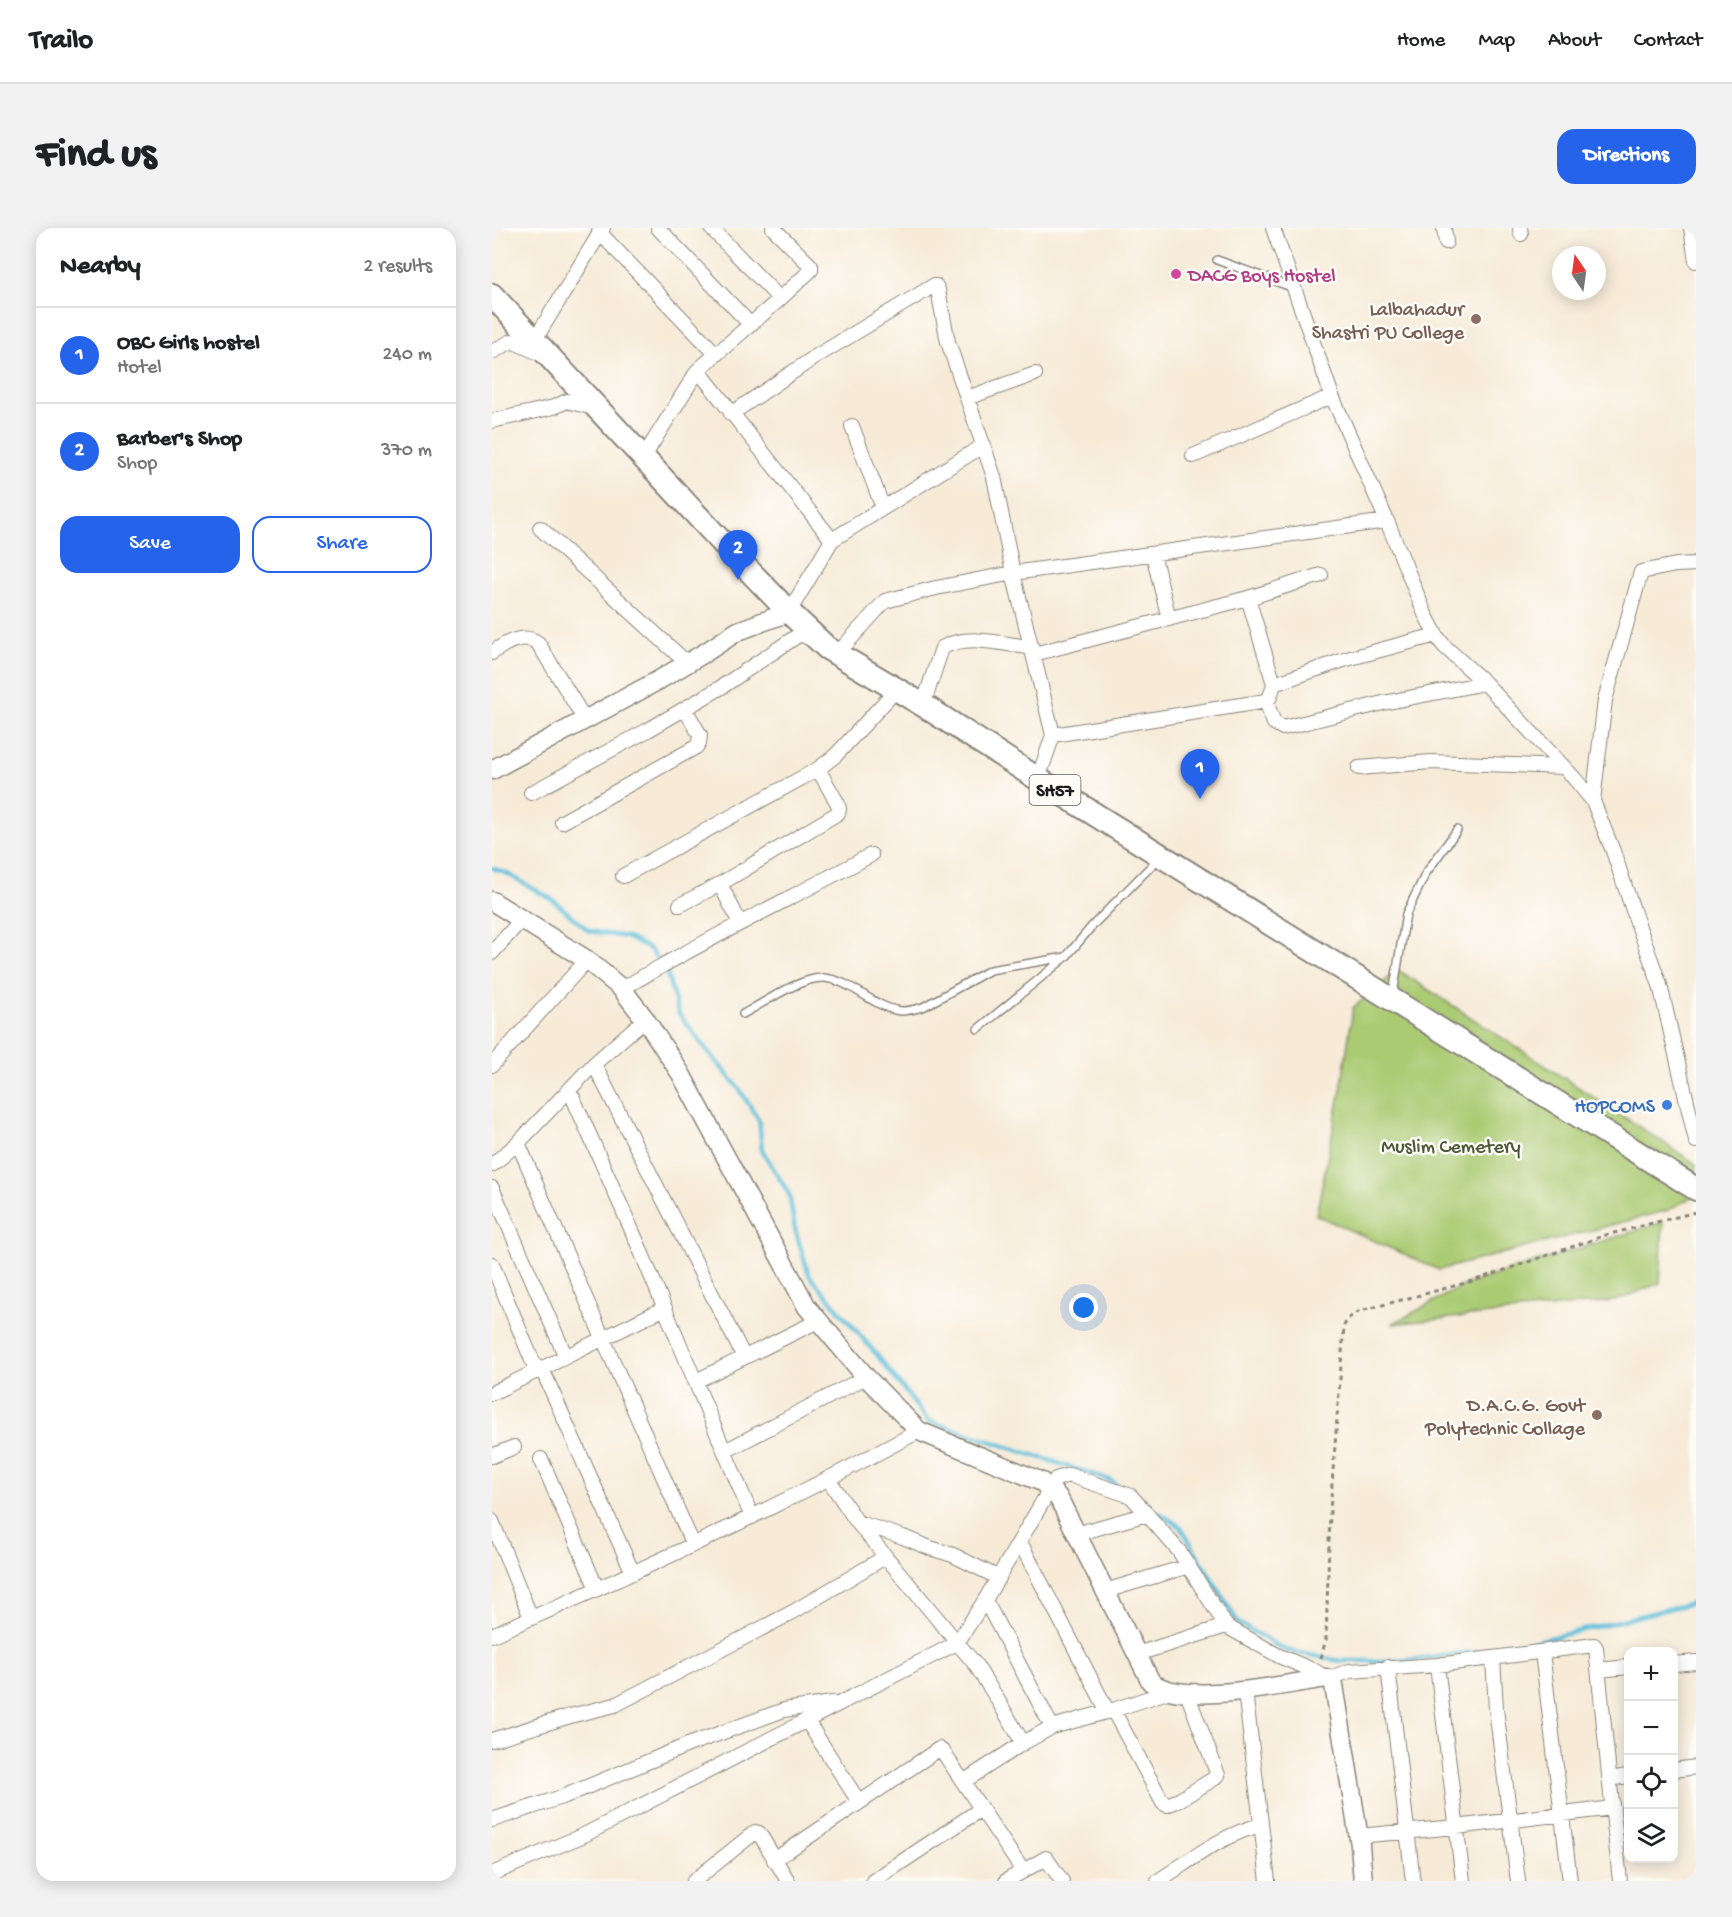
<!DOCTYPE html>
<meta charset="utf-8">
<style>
:root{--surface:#fff;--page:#f2f2f2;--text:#202124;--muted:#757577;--line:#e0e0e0;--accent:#2563eb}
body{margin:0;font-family:"Gochi Hand",sans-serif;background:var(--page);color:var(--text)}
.controls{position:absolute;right:18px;bottom:18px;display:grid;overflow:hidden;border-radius:12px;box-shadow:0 3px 15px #0003}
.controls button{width:54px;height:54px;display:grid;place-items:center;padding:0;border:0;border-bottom:2px solid var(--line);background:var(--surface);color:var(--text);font:30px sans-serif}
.compass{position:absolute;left:1060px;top:18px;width:54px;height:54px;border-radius:50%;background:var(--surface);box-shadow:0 3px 15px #0003;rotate:347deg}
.you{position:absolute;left:592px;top:1080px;width:21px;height:21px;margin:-15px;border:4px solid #fff;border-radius:50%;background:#1a73e8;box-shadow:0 0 0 9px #1a73e833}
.badge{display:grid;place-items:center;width:39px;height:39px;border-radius:50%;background:var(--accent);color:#fff;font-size:20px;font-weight:700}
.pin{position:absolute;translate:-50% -50px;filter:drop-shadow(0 2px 3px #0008)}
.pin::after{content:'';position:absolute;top:32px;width:21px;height:18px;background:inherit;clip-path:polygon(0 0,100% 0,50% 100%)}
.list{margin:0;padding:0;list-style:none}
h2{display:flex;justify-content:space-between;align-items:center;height:78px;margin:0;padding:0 24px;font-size:26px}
h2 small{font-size:20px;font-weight:400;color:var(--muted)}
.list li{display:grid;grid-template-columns:39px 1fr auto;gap:18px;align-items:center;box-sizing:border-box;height:96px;padding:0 24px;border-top:2px solid var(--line)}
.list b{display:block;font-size:22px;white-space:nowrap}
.list p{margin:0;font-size:20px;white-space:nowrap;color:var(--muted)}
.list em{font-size:20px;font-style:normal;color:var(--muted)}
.actions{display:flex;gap:12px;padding:18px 24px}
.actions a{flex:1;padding:14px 0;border:2px solid var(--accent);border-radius:18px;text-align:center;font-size:21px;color:var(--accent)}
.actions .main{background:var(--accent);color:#fff}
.icon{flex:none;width:33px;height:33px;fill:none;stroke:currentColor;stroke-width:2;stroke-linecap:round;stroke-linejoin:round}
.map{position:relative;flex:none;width:1204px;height:1653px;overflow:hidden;border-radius:18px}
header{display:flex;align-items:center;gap:36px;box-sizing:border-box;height:84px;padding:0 30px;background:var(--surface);border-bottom:2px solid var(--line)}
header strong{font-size:28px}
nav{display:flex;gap:33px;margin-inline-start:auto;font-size:21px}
.intro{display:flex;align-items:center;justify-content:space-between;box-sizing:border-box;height:144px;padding:0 36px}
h1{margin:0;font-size:42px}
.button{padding:15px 27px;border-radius:18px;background:var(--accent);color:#fff;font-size:21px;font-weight:700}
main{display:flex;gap:36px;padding:0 36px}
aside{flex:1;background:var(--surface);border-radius:18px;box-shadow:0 3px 15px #0003}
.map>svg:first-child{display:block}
.green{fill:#abcb73;stroke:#647448;stroke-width:1.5}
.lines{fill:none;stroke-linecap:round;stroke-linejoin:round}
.stream{stroke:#5bbed9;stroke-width:4.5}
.service-casing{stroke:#8a847a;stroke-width:10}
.minor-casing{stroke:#8a847a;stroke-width:16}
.tertiary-casing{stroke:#8a847a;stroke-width:21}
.primary-casing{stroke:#8a847a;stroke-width:26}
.path{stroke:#8a847a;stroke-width:3;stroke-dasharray:4.5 4.5;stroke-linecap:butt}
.service{stroke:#fff;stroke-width:7}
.minor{stroke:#fff;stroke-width:14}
.tertiary{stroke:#fff;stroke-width:18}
.primary{stroke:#fff;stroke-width:22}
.hotel-dot{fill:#d1479c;stroke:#fdfcf7;stroke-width:2}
.education-dot{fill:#8d6e63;stroke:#fdfcf7;stroke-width:2}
.shop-dot{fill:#3f7fe0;stroke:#fdfcf7;stroke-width:2}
.labels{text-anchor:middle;stroke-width:5;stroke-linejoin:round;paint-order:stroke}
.shield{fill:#fdfcf7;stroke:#605f5e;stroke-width:1.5}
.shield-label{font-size:18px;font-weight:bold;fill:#1c1c1c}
.hotel-label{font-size:20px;fill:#b23c85;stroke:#fdfcf7;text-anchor:start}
.education-label{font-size:20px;fill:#785e54;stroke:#fdfcf7;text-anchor:end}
.shop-label{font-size:20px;fill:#366cbe;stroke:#fdfcf7;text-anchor:end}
.park-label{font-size:20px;fill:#4e593a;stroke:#fdfcf7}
</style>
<header>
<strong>Trailo</strong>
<nav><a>Home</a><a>Map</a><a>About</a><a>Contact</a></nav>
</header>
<div class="intro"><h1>Find us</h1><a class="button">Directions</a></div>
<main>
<aside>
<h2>Nearby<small>2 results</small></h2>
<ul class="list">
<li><span class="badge">1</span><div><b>OBC Girls hostel</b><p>Hotel</p></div><em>240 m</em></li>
<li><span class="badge">2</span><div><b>Barber's Shop</b><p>Shop</p></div><em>370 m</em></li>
</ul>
<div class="actions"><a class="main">Save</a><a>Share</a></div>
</aside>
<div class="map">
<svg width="1204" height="1653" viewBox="0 0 1204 1653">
<rect width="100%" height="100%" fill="#fdfcf7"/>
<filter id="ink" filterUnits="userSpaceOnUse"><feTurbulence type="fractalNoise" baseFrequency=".0167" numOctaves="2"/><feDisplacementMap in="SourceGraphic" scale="12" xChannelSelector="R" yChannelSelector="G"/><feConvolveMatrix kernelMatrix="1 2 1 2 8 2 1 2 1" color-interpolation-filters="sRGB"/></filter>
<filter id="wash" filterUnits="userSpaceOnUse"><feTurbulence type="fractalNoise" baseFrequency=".008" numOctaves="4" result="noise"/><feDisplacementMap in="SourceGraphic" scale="24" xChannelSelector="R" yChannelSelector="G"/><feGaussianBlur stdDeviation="1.35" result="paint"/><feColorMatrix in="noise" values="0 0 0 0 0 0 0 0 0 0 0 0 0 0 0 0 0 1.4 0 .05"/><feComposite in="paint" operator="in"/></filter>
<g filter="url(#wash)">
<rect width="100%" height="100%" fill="#f7ebd8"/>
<path class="green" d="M906 742 1204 936V966L1177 982 947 1042 824 987 849 862 861 780Z
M1171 994 1168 1055 1123 1073 900 1096 972 1057Z"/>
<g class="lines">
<path class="stream" d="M0 640 14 645 61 672 97 703 134 709 158 721 174 743 187 786 217 825 246 859 267 892 270 922 297 966 303 1001 317 1047 385 1127 436 1193 618 1252 626 1258
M653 1276 689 1299 746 1395 793 1422 848 1433H907L1018 1420 1204 1374"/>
</g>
</g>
<g filter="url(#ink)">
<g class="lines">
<g class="service-casing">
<path id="service" d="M725 32 802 60
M901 766 914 686 934 645 965 602
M251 786C272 775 308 749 332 750 360 752 381 780 409 783 416 783 424 781 431 779L498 742 574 729
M486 801 574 729 601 697 667 630"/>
</g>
<g class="minor-casing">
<path id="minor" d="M166 0 258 96
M219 0 288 71
M781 0 840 168 895 293
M952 0 954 14
M1028 0 1029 6
M1199 0 1204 33
M107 4 224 126
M42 113 111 0
M0 124 20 113 49 126
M206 142 288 71 319 42V38L281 0
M475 170 543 146
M239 186 323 129 441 58H444L446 62 456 114 502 249 521 345 444 360 393 373 345 426
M0 193 62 179 75 173 102 180
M360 198 391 280
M701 228 840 168
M151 230 206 142 340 312
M48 300 195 435
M661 326 677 391
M756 370 829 347
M297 384 340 312 492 217
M0 425C13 415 31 404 46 415L93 492
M542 426 756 370 782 456 778 469 774 473 561 507 546 551
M782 456 855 431 944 407 952 418 993 455
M774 473 782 495 791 500 891 475 993 455 1082 550 1101 573 1121 623 1144 691 1168 757 1204 913
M431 477 450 420C474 405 513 416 540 420
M561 507 521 345 895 293 933 386 944 407
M867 540 939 534 1071 539
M39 565 156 502 228 460 308 406 321 412
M1101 573 1113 472 1149 344 1184 337 1204 336V335
M70 594 204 519 207 515 208 507 193 481
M131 648 326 541 344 527 403 463 409 466
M228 656 248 695
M188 677 228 656 346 585 347 581 346 576 326 541
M0 725 29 692
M130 761C211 712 296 672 379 627
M102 836 252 1129
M0 837 95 732
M78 863 145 1014 260 1289
M26 915 201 1317
M0 937 26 915 102 836 153 791
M0 960 74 1129
M0 1036 45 1144
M50 1141 141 1345
M204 1153 326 1093
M0 1165 173 1080
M233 1223 374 1149
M0 1228 22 1219
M49 1231 105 1361
M337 1252 365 1294 483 1436 504 1469 531 1515
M0 1293 39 1390
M365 1294 411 1309 438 1320 461 1327 507 1350
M584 1306 655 1286
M528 1314 616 1484
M613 1363 697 1338
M493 1372 560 1499
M0 1407C145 1345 288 1278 427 1203
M1050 1424 1078 1653
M645 1426 734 1398
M1001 1430 1004 1481 1026 1653
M1182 1436 1204 1434
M945 1437 971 1653
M896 1439 921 1653
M1107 1442 1136 1439
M839 1452 846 1447 858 1443 945 1437 1102 1417 1104 1420 1128 1653
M753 1463 776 1653
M621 1482 671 1575 675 1577 687 1572 723 1550 726 1547 695 1465
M315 1493 367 1574
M0 1512 78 1488 123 1477 301 1384 393 1329
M1182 1542 1204 1539
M1117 1551 1136 1548
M471 1554 531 1515 560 1499 621 1482 678 1463
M0 1592 73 1568 196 1517 292 1482 340 1475
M866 1608 964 1599 1121 1580
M282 1632 447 1521 451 1524 531 1643
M0 1646 92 1607 465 1415 493 1372 564 1251 577 1247 639 1268 687 1323 734 1398 787 1428 823 1443 834 1450
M202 1653 263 1604 267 1605 296 1653
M381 1653 489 1581
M514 1653 554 1630 570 1653
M666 1653C699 1632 731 1606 769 1597"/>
</g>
<g class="tertiary-casing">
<path id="tertiary" d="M0 542 167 452 214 424 246 403 297 384
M0 673 95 732 130 761 153 791 189 846 315 1079 374 1149 427 1203 550 1254 566 1269 659 1454C691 1479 794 1456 834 1450L839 1452 842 1457 868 1617 871 1653"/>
</g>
<g class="primary-casing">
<path id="primary" d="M0 67 240 325 297 384 335 420 431 477 546 551 1204 961"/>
</g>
<path class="path" d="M829 1430 834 1411 838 1283 852 1098 855 1091 868 1083 981 1053 1114 1007 1204 984"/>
<use href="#service" class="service"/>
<use href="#minor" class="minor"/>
<use href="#tertiary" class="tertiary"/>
<use href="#primary" class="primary"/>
</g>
</g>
<circle class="hotel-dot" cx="684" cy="46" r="6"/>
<g class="education-dot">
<circle cx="984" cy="91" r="6"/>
<circle cx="1105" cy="1187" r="6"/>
</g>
<circle class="shop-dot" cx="1175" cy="877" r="6"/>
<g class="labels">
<rect class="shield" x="537.5" y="547" width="51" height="30" rx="4.5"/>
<g class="shield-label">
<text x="563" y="568">SH57</text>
</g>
<g class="hotel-label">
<text x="696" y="53">DACG Boys Hostel</text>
</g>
<g class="education-label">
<text x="972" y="87">Lalbahadur<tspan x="972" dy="23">Shastri PU College</tspan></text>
<text x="1093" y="1183">D.A.C.G. Govt<tspan x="1093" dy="23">Polytechnic Collage</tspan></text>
</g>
<g class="shop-label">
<text x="1163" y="884">HOPCOMS</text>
</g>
<g class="park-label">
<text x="959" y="924">Muslim Cemetery</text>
</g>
</g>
</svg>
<div class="controls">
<button>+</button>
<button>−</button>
<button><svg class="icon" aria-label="locate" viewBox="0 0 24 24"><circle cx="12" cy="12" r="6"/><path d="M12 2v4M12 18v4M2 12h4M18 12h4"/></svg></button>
<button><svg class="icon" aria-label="layers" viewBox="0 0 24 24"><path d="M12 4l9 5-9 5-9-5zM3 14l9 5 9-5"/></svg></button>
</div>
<svg class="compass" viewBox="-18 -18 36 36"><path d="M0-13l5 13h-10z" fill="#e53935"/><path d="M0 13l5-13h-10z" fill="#757577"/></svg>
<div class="you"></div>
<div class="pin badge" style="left:708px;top:571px">1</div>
<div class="pin badge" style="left:246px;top:352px">2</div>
</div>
</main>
